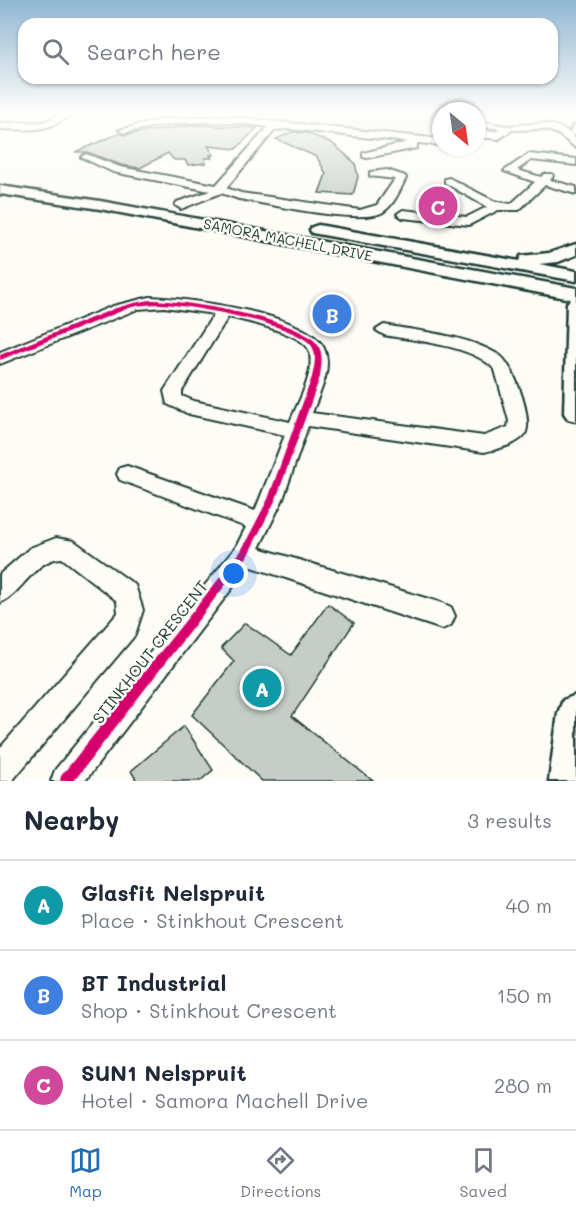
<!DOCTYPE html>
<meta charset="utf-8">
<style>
:root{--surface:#fff;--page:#f6f6f7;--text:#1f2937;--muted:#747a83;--line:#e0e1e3;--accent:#1f6fb2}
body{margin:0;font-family:Mali,sans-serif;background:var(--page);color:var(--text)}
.compass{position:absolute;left:432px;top:102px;width:54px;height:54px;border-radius:50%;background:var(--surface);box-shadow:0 2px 4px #0004;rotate:151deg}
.you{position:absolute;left:234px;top:574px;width:21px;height:21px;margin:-15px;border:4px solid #fff;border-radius:50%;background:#1a73e8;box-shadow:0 0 0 9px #1a73e833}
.badge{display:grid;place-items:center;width:39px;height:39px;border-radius:50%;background:var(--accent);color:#fff;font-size:20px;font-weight:700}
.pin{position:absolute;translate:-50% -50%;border:3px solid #fff;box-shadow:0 2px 6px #0006}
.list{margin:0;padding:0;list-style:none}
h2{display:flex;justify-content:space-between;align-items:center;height:78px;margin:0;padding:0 24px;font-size:26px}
h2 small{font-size:20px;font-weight:400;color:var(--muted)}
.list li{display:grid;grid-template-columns:39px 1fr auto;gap:18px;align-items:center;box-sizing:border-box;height:90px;padding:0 24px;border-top:2px solid var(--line)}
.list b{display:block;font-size:22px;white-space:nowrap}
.list p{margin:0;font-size:20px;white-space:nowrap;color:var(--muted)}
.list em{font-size:20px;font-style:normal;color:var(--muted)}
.icon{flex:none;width:33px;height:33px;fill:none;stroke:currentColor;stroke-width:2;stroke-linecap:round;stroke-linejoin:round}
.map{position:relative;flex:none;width:576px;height:781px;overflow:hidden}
.search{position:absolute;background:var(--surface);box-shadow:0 2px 4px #0004;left:18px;right:18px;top:18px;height:66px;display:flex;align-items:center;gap:15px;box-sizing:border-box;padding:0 21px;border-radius:18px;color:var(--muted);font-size:22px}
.sheet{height:348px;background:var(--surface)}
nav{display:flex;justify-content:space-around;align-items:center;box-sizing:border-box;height:84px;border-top:2px solid var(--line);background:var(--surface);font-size:16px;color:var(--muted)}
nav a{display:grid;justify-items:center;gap:3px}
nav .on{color:var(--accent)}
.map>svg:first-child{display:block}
.built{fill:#eceee9}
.building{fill:#c6cdc7;stroke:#1f3d34;stroke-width:1.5}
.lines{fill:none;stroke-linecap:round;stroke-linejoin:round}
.minor-casing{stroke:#1f3d34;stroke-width:4}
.major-casing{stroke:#1f3d34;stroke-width:5}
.minor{fill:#fdfcf7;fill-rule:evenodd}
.major{fill:#fdfcf7;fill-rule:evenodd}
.cycleway-casing{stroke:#fdfcf7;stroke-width:3}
.cycleway{fill:#d6006c;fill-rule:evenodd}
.labels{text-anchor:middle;stroke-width:5;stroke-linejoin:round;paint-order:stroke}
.far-street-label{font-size:14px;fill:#1f3d34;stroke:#fdfcf7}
.street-label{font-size:16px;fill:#1f3d34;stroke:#fdfcf7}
</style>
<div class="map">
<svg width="576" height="781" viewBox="0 0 576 781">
<rect width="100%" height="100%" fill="#fdfcf7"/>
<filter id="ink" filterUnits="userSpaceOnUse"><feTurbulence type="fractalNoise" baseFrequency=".0167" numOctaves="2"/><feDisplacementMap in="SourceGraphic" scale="12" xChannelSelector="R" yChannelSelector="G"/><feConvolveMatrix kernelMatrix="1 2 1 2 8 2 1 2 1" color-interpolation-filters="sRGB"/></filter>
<g filter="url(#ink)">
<path class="built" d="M174 112H441V138L297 122 290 124Z"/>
<path class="building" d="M196 125 257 128 236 149 208 146 214 155H210L212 158H205L206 163 188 165 185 160H174L168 153 140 168 121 165 87 152H75L120 133 124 135Z
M292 132 307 133 332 143 355 163 358 177 353 195 319 193 326 174 317 157 276 139Z
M328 604 354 623 292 716 373 781H262L192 715 234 661 221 648 245 623 291 655Z
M184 726 213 770 200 781H137L131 771Z"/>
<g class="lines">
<g class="minor-casing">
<path id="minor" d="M63 112H72C54 133 25 130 0 129V123L44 122Z
M222 116 441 139V145L417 143V148L367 158 363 157V153L408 142 290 129 275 130 226 188 241 193 360 210 377 205 395 179 370 176V172L387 170 405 176 406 178C400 190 394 205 383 212 361 225 268 204 239 199L221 193 181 209 175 205 177 202 210 191 113 172 81 157 86 154 120 167 216 185 268 127C219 119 172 121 124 133L119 130 163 119Z
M477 121C487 122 502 126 509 126 534 124 558 118 576 139V148L558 134 544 129 512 130 499 139 477 137V131H501L496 128 477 127Z
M529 154 576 159V165L531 160 517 170 541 177 544 174H552L553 176 550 180 576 187V194L545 185 519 210H498L469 225 403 218 397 214 403 210 467 217 487 207 445 183V179L449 178 494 201 511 204 535 182 504 171Z
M150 297C185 298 314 314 325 351 332 370 319 394 312 413L484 436 508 427 509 421 495 370C474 345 415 341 384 335L376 330 384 325C422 332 466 335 499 355 513 363 534 420 525 434 518 445 496 449 484 452L308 426 283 499 259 548 442 603 451 607 455 616 451 625 442 629 249 566 85 781H51L55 770 236 547 246 527 120 480 117 474 120 468 127 466 255 511 285 435 189 414 167 404 164 391 214 314 164 307 138 309 0 364V352L113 306ZM228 317C245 321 303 333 309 350 316 372 298 402 290 422L194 401 182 396V391Z
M56 538 74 541 135 585 143 610 135 635 12 781H0V748L118 613 117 601 62 558C34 559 23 593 0 603V574L30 548Z"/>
</g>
<g class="major-casing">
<path id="major" d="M576 125V137L570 133 572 127Z
M0 186 100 201 576 288V421L568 419 564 413 567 303 571 299 100 209 0 194Z
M318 225 519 261 521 256 549 253 576 244V255L558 262 539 264 576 271V281L312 233 310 230 312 227Z
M576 695V781H549L558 713 563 700Z"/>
</g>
<use href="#minor" class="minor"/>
<use href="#major" class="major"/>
<g class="cycleway-casing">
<path id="cycleway" d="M150 300C182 300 302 319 318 345 324 355 321 367 320 377L276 499 247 557 74 781H60L61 776 241 551 268 499 312 377C314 367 318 354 311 345 295 324 189 305 161 304 150 304 139 305 129 308L0 360V355L116 308 134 303Z"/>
</g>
<use href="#cycleway" class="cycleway"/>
</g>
</g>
<linearGradient id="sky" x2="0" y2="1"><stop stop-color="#91b6d2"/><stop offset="0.51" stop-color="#fefefb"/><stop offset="1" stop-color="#fefefb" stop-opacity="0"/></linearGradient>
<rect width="576" height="221" fill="url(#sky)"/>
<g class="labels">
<g class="far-street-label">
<text transform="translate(288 240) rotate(11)" y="5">SAMORA MACHELL DRIVE</text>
</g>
<g class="street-label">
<text transform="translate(150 652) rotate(-52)" y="6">STINKHOUT CRESCENT</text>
</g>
</g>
</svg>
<svg class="compass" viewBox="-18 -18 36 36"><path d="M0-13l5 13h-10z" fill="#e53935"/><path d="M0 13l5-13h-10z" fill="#747a83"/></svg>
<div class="you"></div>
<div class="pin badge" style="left:262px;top:688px;background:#0f9aa8">A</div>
<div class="pin badge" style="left:332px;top:314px;background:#3f7fe0">B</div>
<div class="pin badge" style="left:438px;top:206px;background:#d1479c">C</div>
<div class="search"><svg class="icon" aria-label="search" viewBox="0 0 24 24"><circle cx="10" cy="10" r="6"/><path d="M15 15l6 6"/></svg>Search here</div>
</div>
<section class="sheet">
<h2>Nearby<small>3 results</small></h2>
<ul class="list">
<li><span class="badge" style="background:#0f9aa8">A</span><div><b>Glasfit Nelspruit</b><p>Place · Stinkhout Crescent</p></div><em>40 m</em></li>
<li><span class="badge" style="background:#3f7fe0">B</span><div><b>BT Industrial</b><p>Shop · Stinkhout Crescent</p></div><em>150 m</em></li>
<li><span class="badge" style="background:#d1479c">C</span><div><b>SUN1 Nelspruit</b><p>Hotel · Samora Machell Drive</p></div><em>280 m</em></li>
</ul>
</section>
<nav>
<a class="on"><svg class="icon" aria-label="map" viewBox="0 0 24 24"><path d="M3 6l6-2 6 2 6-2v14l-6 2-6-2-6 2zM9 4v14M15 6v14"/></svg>Map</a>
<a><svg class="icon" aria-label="directions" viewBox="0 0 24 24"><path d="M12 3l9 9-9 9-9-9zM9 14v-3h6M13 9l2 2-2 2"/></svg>Directions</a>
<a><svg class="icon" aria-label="saved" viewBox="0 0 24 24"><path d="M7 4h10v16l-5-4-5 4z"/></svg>Saved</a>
</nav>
